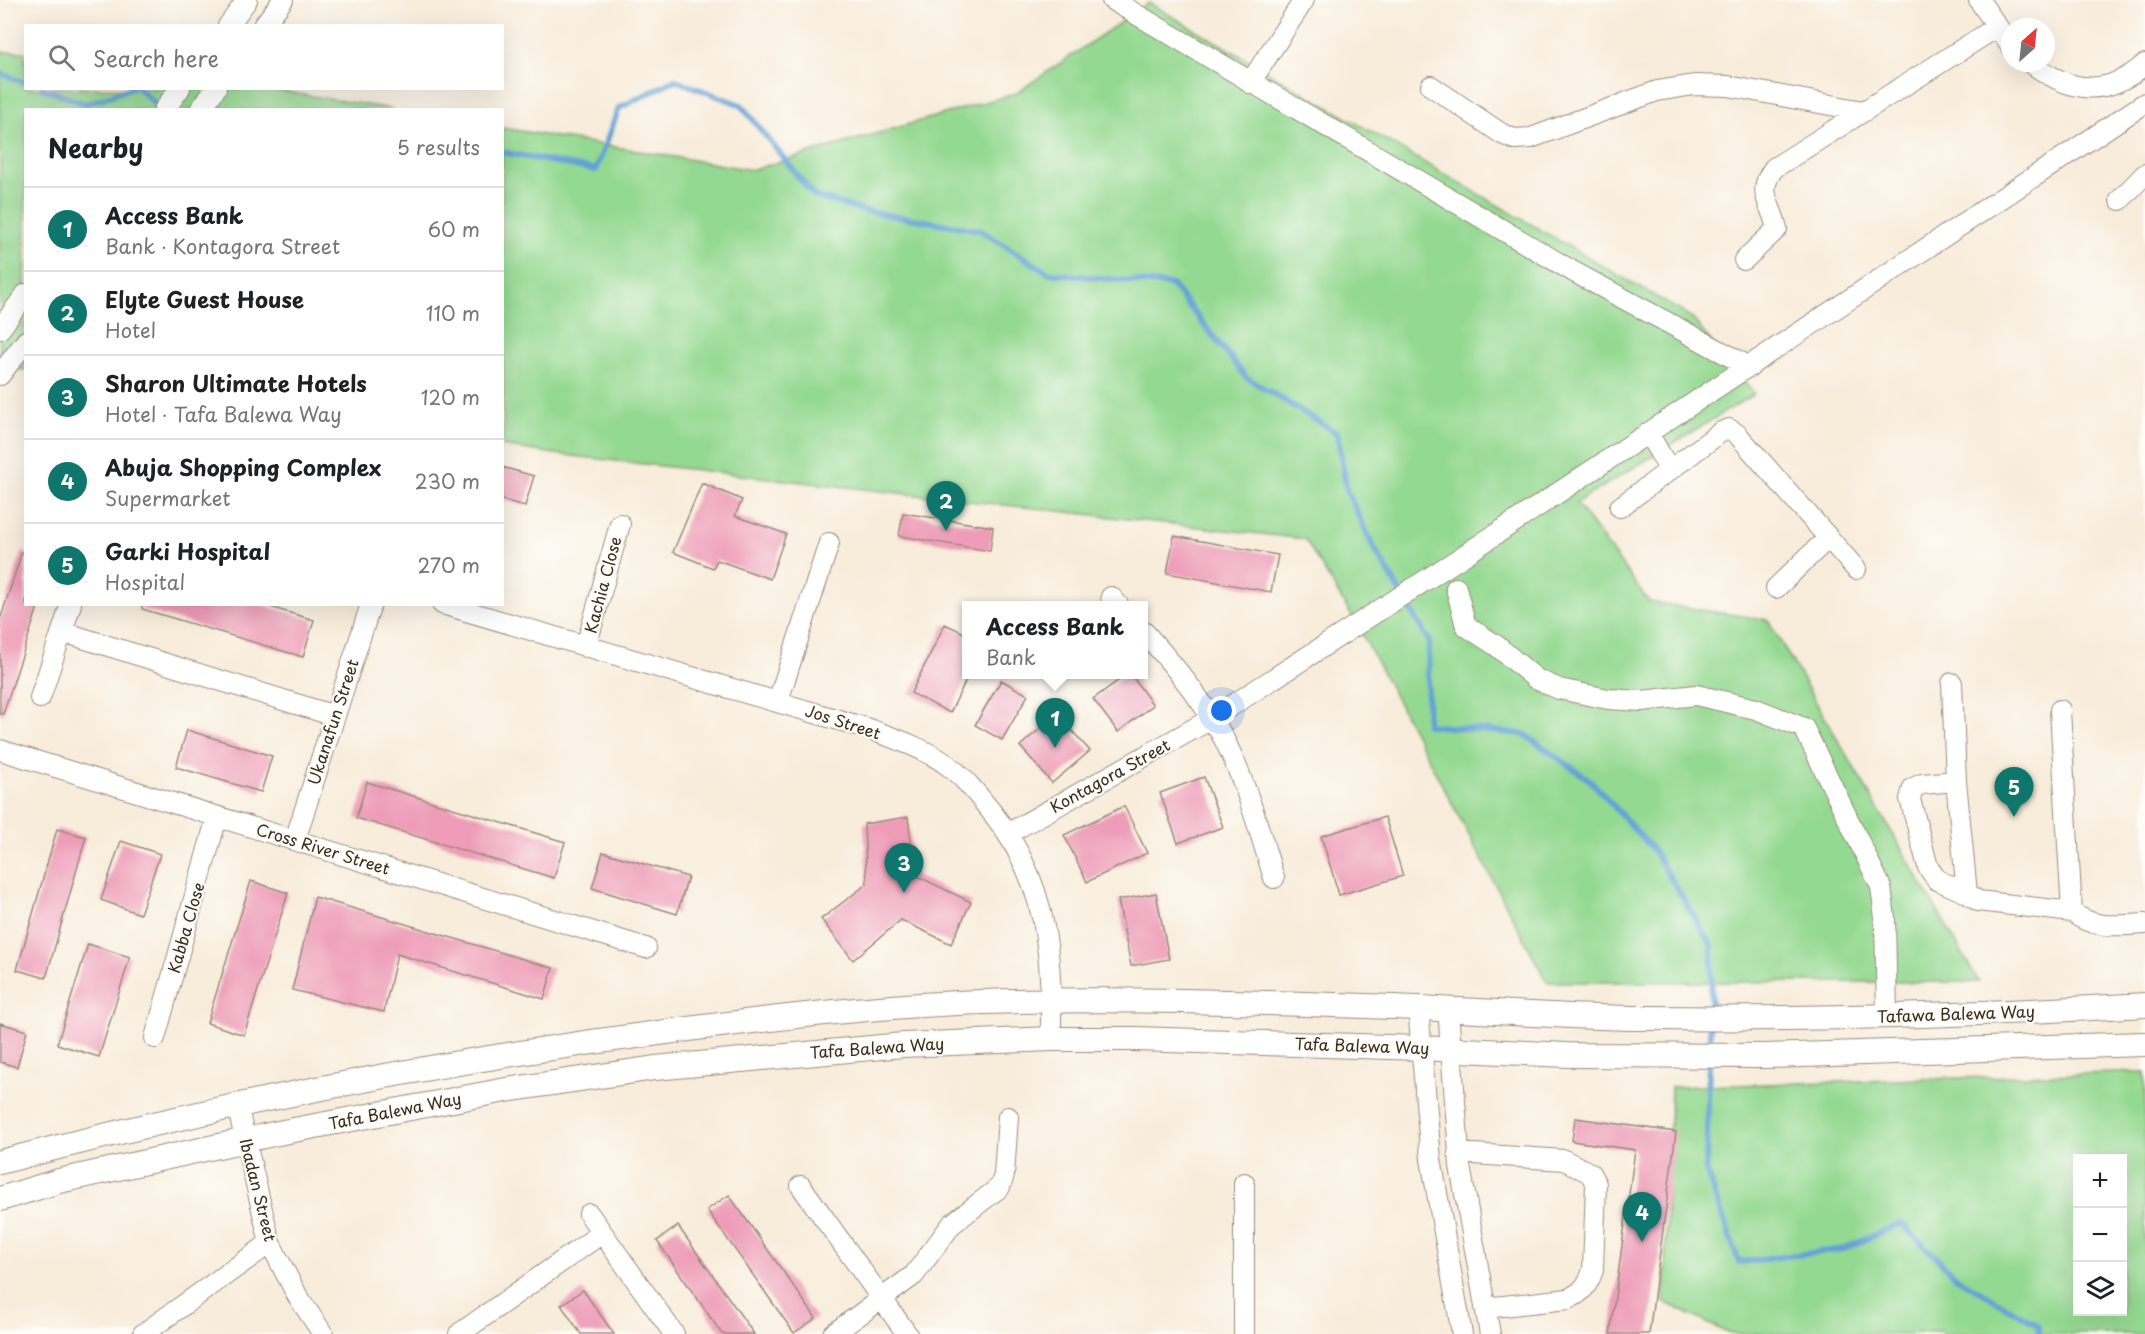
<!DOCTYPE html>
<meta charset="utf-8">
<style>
:root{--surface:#fff;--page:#f6f6f6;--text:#202124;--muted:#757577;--line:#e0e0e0;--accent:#0f766e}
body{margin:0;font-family:"Playpen Sans",sans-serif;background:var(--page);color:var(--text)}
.controls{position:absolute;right:18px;bottom:18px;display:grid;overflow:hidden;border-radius:0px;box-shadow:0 6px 24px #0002}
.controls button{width:54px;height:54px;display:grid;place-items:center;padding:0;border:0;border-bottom:2px solid var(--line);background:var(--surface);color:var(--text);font:30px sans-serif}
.compass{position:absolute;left:2001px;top:18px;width:54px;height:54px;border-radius:50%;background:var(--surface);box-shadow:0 6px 24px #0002;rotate:27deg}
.you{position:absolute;left:1222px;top:711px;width:21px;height:21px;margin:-15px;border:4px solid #fff;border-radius:50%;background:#1a73e8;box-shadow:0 0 0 9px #1a73e833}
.badge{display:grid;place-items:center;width:39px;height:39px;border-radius:50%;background:var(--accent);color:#fff;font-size:20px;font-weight:700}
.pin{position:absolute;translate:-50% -50px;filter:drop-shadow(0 2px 3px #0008)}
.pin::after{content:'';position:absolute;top:32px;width:21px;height:18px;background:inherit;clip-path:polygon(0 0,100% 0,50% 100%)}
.popup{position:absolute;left:962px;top:601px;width:186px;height:78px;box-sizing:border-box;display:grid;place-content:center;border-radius:0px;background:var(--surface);filter:drop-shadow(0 2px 4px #0005);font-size:20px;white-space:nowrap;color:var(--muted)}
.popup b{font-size:22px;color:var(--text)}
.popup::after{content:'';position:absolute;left:50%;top:100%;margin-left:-12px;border:12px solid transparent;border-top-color:var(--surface)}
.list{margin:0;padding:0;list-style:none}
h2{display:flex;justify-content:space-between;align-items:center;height:78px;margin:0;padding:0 24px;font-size:26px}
h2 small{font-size:20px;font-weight:400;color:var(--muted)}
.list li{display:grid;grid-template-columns:39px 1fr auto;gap:18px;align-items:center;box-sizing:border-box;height:84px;padding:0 24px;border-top:2px solid var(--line)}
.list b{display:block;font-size:22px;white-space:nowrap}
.list p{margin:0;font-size:20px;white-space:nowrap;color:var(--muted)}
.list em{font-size:20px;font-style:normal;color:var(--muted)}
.icon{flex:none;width:33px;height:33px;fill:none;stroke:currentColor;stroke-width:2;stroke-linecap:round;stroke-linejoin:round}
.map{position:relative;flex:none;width:2145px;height:1334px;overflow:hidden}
.search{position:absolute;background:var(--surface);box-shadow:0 6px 24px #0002;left:24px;top:24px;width:480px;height:66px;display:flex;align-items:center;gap:15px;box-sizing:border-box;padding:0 21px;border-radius:0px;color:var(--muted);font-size:22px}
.panel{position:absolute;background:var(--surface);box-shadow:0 6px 24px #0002;left:24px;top:108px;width:480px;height:498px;border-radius:0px}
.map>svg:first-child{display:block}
.green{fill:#94d991;stroke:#688258;stroke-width:1.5;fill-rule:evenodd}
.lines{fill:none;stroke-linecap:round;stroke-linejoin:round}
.stream{stroke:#62a2d5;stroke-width:6}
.building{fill:#ee9cb8}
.minor-casing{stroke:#9a8b7c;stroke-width:22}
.major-casing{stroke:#9a8b7c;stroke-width:26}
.minor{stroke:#fff;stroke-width:20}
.major{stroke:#fff;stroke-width:24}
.labels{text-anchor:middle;stroke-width:4.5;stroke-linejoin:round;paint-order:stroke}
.street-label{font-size:16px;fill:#3b2a1e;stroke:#fdfcf7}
</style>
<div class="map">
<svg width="2145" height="1334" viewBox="0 0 2145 1334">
<rect width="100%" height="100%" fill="#fdfcf7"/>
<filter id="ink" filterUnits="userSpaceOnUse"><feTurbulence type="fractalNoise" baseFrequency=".0167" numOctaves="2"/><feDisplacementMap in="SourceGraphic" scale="12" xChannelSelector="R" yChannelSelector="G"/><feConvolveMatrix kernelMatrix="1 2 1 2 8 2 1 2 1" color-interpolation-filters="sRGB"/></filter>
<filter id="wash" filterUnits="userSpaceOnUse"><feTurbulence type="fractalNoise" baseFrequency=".008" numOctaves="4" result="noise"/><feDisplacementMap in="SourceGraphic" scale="24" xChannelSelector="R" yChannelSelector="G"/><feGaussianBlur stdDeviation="1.35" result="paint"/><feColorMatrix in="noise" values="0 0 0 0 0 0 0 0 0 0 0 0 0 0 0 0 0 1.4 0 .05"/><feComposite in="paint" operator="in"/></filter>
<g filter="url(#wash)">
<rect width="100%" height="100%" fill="#f8ecda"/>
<path class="green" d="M1149 3 1691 317 1754 394 1576 503 1649 602 1768 620 1979 982H1547L1356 623 1305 539 555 454 503 446 502 128 752 170 1016 93Z
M0 52H25L26 88 268 89 393 109 26 110 25 370 0 366Z
M2145 1072V1334H1942L1940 1331 1911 1334H1730L1664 1302 1671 1087ZM2078 1158H2122V1312H2078Z"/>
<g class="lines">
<path class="stream" d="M0 73 26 83
M42 88 86 104 132 88
M138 88 161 109
M502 152 596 170 619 108 675 80 741 105 814 196 865 211 980 230 1049 273 1172 285 1246 377 1337 433 1347 491 1373 546 1429 641 1427 725 1524 734 1591 781 1654 851 1712 946 1711 1013
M1710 1049V1024
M1709 1060 1706 1170 1739 1262 1844 1249 1901 1223 1957 1278 2038 1325 2039 1334"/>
</g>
<g id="blocks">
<path class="building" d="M502 467 534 476 525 506 502 500Z
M702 483 742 500 735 516 786 534 770 579 717 560 713 568 673 552Z
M903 513 993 527 990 551 899 536Z
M1174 536 1278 555 1271 592 1167 573Z
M22 552H26V604H39L3 714H0V620Z
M142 604H260L314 620 303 657 142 609Z
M945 624 966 634V680L950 713 911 693Z
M1126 675H1131L1153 705 1118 732 1093 699Z
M1001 680 1028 695 1002 740 975 725Z
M1057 714 1090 751 1052 783 1020 746Z
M187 730 272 756 261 792 176 767Z
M1204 777 1223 827 1178 843 1160 793Z
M367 782 565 842 554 878 356 818Z
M1124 806 1147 853 1087 882 1064 835Z
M908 817 915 875 971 902 951 944 901 920 853 960 821 919 867 884 864 824Z
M1385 817 1403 876 1339 895 1321 836Z
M57 829 86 837 46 978 17 970Z
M121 841 160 854 140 914 101 900Z
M603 852 688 877 677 914 592 888Z
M251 881 288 893 244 1035 207 1023Z
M1156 893 1169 959 1131 966 1118 900Z
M315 897 553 968 544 999 397 954 384 1012 292 990Z
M88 944 130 957 99 1057 57 1044Z
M0 1023 27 1031 17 1067 0 1062Z
M1575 1118 1676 1132 1649 1334H1610L1635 1150 1572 1141Z
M729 1195 816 1318 794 1333 707 1210Z
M678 1226 754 1334H722L657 1241Z
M583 1290 614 1334H581L561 1305Z"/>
</g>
</g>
<g filter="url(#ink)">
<use href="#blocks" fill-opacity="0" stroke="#9a8b7c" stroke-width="1.5"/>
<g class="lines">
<g class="minor-casing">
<path id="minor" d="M1112 0 1574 272 1750 367
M1979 0 2010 45
M228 26 247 0
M263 26 283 0
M2031 63C2071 93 2106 98 2145 64
M1250 83 1304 0
M1431 86 1502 134 1514 139 1531 138 1657 91 1694 85 1728 86 1863 111
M164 110 180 88
M200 110 216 88
M2120 200 2145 174
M1744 260 1777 229C1772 203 1755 193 1774 168L1997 27
M0 329 26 294
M0 375 26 341
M1648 433 1669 469
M1620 507 1721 432 1729 429 1737 434 1856 569
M1456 588 1466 626 1497 646 1536 679 1559 689 1608 699 1642 701 1696 695 1756 709 1804 728 1881 887 1885 918 1887 1016
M1776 588 1828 538
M1111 597 1119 606
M442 604 866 728C893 738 922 747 946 764 963 776 977 794 990 810 1047 880 1052 951 1051 1039
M63 632 335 716
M1144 632C1174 665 1206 703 1226 743 1247 786 1260 833 1274 878
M586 647 620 524
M1952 683 1956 781 1967 893 1978 901 2072 912
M40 698 71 604
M778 701 829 543
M2060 710 2072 912C2094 930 2118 925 2145 924
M0 750 646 948
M1956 781 1922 784 1913 788 1910 799 1928 867 1937 880 1967 893
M1009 833 1211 719 1463 556 2145 103
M295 840 371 604
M1418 1008 1431 1159 1462 1334
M1448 1010 1460 1166 1490 1334
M155 1038 217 817
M237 1105 270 1243 297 1295 323 1334
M1458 1153 1564 1160 1590 1173 1596 1184 1593 1270C1588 1285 1582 1293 1568 1299L1485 1308
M1244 1183V1334
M801 1186 907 1334
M589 1214 674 1334
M143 1334 270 1243
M459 1334 602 1233
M833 1334 914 1275 952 1224 1000 1187 1004 1175 1008 1117"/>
</g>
<g class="major-casing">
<path id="major" d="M0 1162C224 1103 452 1059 681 1030 782 1017 883 1005 984 1002 1128 997 1274 1003 1418 1008 1494 1011 1570 1018 1646 1018 1812 1020 1979 1015 2145 1005
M0 1199 59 1181 278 1133 506 1090 655 1068 903 1045 1051 1039H1135L1420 1048 1567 1055 1767 1056 2145 1044"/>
</g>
<use href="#minor" class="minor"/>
<use href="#major" class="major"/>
</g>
</g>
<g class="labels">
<g class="street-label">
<text transform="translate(603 585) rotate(-75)" y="6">Kachia Close</text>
<text transform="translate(333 722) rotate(-72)" y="6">Ukanafun Street</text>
<text transform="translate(843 722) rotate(18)" y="6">Jos Street</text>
<text transform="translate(1110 776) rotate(-29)" y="6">Kontagora Street</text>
<text transform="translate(323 849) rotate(17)" y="6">Cross River Street</text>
<text transform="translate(186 928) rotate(-74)" y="6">Kabba Close</text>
<text transform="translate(1956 1014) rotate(-2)" y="6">Tafawa Balewa Way</text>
<text transform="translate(1362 1046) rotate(2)" y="6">Tafa Balewa Way</text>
<text transform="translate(877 1048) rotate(-4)" y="6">Tafa Balewa Way</text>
<text transform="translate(395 1111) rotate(-11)" y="6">Tafa Balewa Way</text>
<text transform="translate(258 1190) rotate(76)" y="6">Ibadan Street</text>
</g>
</g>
</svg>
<div class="controls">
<button>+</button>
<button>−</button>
<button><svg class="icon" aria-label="layers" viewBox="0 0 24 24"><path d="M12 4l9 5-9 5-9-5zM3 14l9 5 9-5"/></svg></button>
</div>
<svg class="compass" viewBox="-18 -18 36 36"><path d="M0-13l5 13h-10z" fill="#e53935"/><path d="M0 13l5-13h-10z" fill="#757577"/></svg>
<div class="you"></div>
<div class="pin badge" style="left:1055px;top:748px">1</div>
<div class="popup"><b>Access Bank</b>Bank</div>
<div class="pin badge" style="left:946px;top:531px">2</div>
<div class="pin badge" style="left:904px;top:893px">3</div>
<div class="pin badge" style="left:1642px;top:1242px">4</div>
<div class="pin badge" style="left:2014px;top:817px">5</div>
<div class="search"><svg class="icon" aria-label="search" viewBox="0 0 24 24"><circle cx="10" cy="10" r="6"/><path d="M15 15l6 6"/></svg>Search here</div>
<section class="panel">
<h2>Nearby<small>5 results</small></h2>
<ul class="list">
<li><span class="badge">1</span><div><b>Access Bank</b><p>Bank · Kontagora Street</p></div><em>60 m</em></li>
<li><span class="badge">2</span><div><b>Elyte Guest House</b><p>Hotel</p></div><em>110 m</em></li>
<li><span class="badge">3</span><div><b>Sharon Ultimate Hotels</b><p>Hotel · Tafa Balewa Way</p></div><em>120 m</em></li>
<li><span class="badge">4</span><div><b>Abuja Shopping Complex</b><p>Supermarket</p></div><em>230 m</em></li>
<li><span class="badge">5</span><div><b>Garki Hospital</b><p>Hospital</p></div><em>270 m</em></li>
</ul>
</section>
</div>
